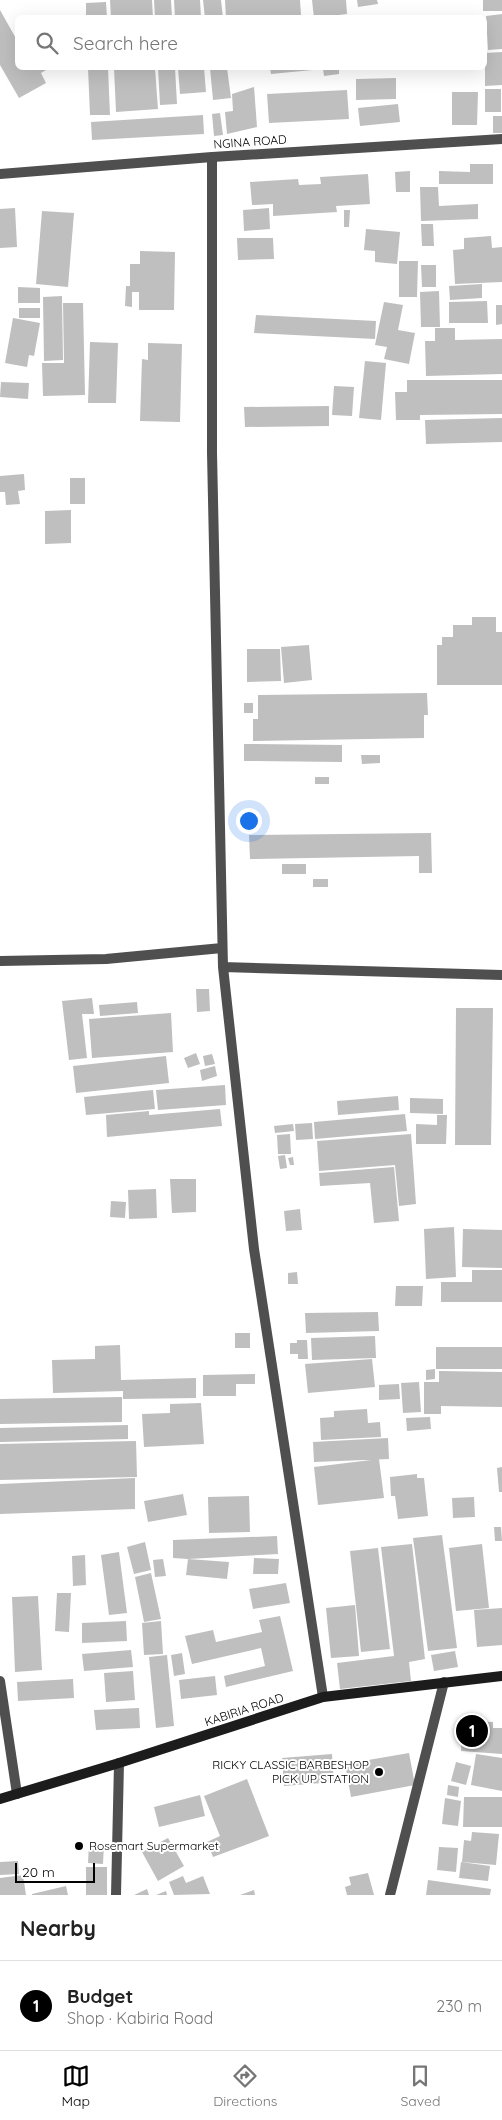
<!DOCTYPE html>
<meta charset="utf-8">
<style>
:root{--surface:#fff;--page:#f2f2f2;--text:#222;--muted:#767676;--line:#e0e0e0;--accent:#000}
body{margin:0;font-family:Quicksand,sans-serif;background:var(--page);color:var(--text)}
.scale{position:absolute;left:15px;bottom:12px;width:80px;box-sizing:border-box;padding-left:5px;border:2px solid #000;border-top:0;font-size:14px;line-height:18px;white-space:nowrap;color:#000;-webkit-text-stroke:4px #fff;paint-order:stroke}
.you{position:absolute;left:248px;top:820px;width:18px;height:18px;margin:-12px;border:4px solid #fff;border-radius:50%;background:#1a73e8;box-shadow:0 0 0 8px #1a73e833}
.badge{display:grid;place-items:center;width:32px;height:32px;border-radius:50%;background:var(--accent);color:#fff;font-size:16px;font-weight:700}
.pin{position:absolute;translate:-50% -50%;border:2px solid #fff;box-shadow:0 1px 5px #0006}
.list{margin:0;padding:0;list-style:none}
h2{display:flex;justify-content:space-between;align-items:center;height:65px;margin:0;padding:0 20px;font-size:21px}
h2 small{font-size:16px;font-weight:400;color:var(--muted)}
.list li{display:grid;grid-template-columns:32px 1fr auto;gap:15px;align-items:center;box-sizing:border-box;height:90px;padding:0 20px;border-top:1px solid var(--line)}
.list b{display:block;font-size:19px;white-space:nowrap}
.list p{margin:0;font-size:16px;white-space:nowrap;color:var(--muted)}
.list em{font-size:16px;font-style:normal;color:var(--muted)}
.icon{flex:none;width:28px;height:28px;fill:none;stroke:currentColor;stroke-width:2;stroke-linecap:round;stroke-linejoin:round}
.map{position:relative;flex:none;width:502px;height:1895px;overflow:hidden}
.search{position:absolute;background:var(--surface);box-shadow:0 5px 20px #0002;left:15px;right:15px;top:15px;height:55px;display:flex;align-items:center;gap:12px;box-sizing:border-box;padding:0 18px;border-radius:8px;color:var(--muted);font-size:19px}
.sheet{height:155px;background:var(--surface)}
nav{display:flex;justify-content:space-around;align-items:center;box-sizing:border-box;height:70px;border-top:1px solid var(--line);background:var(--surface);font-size:14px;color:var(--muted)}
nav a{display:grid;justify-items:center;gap:2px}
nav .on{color:var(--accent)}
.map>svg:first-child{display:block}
.building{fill:#bfbfbf}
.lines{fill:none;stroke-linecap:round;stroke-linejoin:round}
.service{stroke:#4f4f4f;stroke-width:10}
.minor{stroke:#4f4f4f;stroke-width:10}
.secondary{stroke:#1c1c1c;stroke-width:10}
.poi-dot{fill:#000;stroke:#fff;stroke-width:2}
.labels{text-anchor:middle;stroke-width:4;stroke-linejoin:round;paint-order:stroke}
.street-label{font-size:12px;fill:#000;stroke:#fff}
.poi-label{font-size:12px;fill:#000;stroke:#fff;text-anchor:end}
</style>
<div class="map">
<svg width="502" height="1895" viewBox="0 0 502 1895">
<rect width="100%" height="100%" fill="#fff"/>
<path class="building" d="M110 0H152L153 18H111Z
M154 0H171L172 18H155Z
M174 0H200L201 18H175Z
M203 0H221L223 18H205Z
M225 0H300L301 15 273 18H226Z
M312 0H346L347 14 314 18Z
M357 0H377L378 4 358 7Z
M483 0H502V11H483Z
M106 2 107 18H86V3Z
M0 10 18 42V68H45L46 70 41 73 46 83 19 98 0 65Z
M502 14V49L488 50 486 16Z
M502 52V85L485 86V53Z
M88 68H108L110 115H90Z
M114 68H155L158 109 116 112Z
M158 68H175L177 104 160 105Z
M178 68H204L206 92 180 94Z
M210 68H227L231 98 213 100Z
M270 68H339V74L324 76 323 69 271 74Z
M357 68H374L375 69 357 70Z
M396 78V99L356 100V79Z
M254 87 257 127 227 134 225 112 233 111 232 94Z
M485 89H501V112H485Z
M347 90 349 119 269 123 267 94Z
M452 92H478L477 125H452Z
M398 104 400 122 360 126 358 108Z
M220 113 223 135 214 136 212 114Z
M203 115 204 134 92 140 91 122Z
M493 116H502V133H493Z
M470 164H493V184H439V171L470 172Z
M410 171V192H396L395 172Z
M368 174 370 204 336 206 337 212 273 216V204L252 205 250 182 298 179 299 185 321 184 320 177Z
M420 187H438L439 206 478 204V219L421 221Z
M15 208 17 247 0 248V209Z
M269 208 270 229 244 231 243 210Z
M344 210H350L349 227H344Z
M42 211 74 213 68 287 36 284Z
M421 224H433L434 246H422Z
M366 229 400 232 397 264 375 262V251L364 250Z
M491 236 492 248 502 247V282L455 284 453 250 464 249V238Z
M237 238H273L274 259 238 260Z
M140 251 175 252 174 310H139V292H132V307L125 306 126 286H130V264H140Z
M399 261H418L417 297H399Z
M421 265H436V287H422Z
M482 284V298L450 300 449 286Z
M18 287 40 288V303H18Z
M439 291 440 327H421L420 292Z
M62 296 63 360 44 361 43 297Z
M487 301 488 323H449V302Z
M384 302 403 305 398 330 415 333 409 364 384 359 387 347 375 345Z
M63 303H83L85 395 43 396 42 363H64Z
M496 305H502V324L496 325Z
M19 308H40V318H19Z
M256 315 376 321 375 339 254 333Z
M13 318 40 323 34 356 29 355 27 367 5 363Z
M435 328H455V340L502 339V374L426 376 425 341H435Z
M90 342 118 343 116 403H88Z
M148 343 182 344 180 422 140 421 142 359 148 360Z
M365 361 386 363 381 420 359 418Z
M407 380H502V414L420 415V420H396L395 392H407Z
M1 382 29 383 28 399 0 397Z
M334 386 354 387 352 416 332 415Z
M329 406V426L245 427 244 407Z
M502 418V442L426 444 425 420Z
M24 474 25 490 18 491 20 504 6 505 5 492H0V476Z
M70 478H85V504H70Z
M71 510V543L45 544V511Z
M472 617H496V632H502V685H437V645H442V637H453V625H472Z
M309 645 312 680 284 683 281 647Z
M247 649H280L281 681 247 682Z
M427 693 428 715H424V738L253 741V719H258V695Z
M244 703H253V713H244Z
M244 744 342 745V762L244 761Z
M361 755H380V763L362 764Z
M315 777H329V784H315Z
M431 833 432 873H419V856L250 859 249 835Z
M282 864H306V874H282Z
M313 879H328V887H313Z
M196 989H209L210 1011 197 1012Z
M92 998 94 1014H82L87 1058 69 1060 62 1001Z
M137 1002 138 1013 100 1016 99 1005Z
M456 1008H493L491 1145H455Z
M171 1013 173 1052 92 1058 89 1019Z
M196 1053 200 1064 188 1068 184 1058Z
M212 1054 215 1064 205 1066 203 1056Z
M166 1056 169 1083 76 1093 73 1066Z
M215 1066 217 1076 202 1081 200 1070Z
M225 1085 226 1105 158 1110 156 1090Z
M153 1090 155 1109 86 1115 84 1097Z
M398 1096 399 1110 338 1115 337 1101Z
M410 1098 443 1099V1114L410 1113Z
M220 1109 222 1126 107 1137 106 1115 149 1111V1115Z
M405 1114 407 1131 315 1139 314 1122Z
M437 1115H447L446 1144H416V1124L437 1125Z
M312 1123 313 1139 296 1140 295 1124Z
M293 1124 294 1131 275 1133 274 1126Z
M290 1134 291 1154H278L277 1135Z
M411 1134 416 1204 399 1206 395 1165 319 1171 317 1141Z
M285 1155 287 1168 280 1169 278 1156Z
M293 1157 294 1165H290L288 1158Z
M394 1167 399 1221 374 1223 370 1183 320 1186 319 1173Z
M170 1179H196V1212L172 1213Z
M156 1189 157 1218 129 1219 128 1190Z
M111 1201 126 1202 125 1218 110 1217Z
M300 1209 302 1230 286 1231 284 1211Z
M454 1227 456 1277 426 1279 424 1229Z
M463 1229 502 1230V1268L462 1267Z
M472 1270H502V1302H441V1282H472Z
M297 1272 298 1284H288V1273Z
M396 1286H423L422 1306H395Z
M378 1312 379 1331 306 1333 305 1313Z
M235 1333H250V1348H235Z
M375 1336 376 1358 312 1360 311 1338Z
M297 1340H307L308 1359H298V1354H290V1343H297Z
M120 1345 121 1380 196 1378V1398L123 1399V1391L53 1393 52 1360 95 1359V1346Z
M436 1347H502V1369H436Z
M372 1359 375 1387 308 1393 305 1364Z
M435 1369V1379L426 1380V1370Z
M439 1371 502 1372V1407L441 1406V1414H424V1382H439Z
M255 1374V1384H236V1396H203V1375Z
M419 1382 421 1412 403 1413 401 1383Z
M399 1384 400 1399 379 1400V1385Z
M122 1397V1422L0 1424V1399Z
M201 1403 204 1444 144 1447 142 1414 170 1413V1404Z
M367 1409 368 1423 380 1422 381 1437 321 1440 320 1418 334 1417V1411Z
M430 1417 431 1429 407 1431 406 1418Z
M128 1425V1439L0 1442V1428Z
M388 1438 389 1459 314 1462 313 1442Z
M136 1441 137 1477 0 1480V1444Z
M379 1459 384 1498 318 1505 314 1467Z
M502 1467V1492H499L497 1468Z
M417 1474V1478H424L428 1516 398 1519 395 1496H391L390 1477Z
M135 1478V1509L0 1514V1484Z
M183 1494 187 1515 148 1522 144 1501Z
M249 1496 250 1532 209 1533 208 1497Z
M474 1497 475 1517 453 1518 452 1498Z
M494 1527H501L502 1541H495Z
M442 1535 457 1648 428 1651 413 1538Z
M277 1536 278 1554 188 1559 229 1562 227 1579 186 1575 188 1559 173 1558V1540Z
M145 1542 151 1570 134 1574 127 1547Z
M412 1544 425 1659 409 1662 411 1681 340 1689 337 1663 394 1656 381 1547Z
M482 1544 489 1608 456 1611 449 1548Z
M378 1548 390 1649 361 1652 350 1551Z
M119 1552 127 1613 109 1615 101 1555Z
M85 1555 86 1585 73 1586 72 1556Z
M254 1558 279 1559 278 1574H253Z
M163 1559 166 1576 155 1577 153 1560Z
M151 1573 161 1619 144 1622 135 1577Z
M286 1583 290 1603 253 1609 249 1589Z
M57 1593H71L69 1632 55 1631Z
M38 1596 42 1670 15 1672 12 1597Z
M355 1605 359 1656 331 1658 326 1608Z
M502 1608V1645L477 1647 474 1610Z
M280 1616 293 1671 226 1687 224 1676 265 1666 261 1648 192 1664 185 1636 213 1630 216 1642 262 1632 259 1620Z
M126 1621 127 1641 82 1643V1623Z
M161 1621 163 1654 144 1655 142 1623Z
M131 1650 133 1667 84 1671 82 1654Z
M455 1651 458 1667 434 1671 431 1655Z
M182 1653 185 1674 174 1676 171 1655Z
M167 1655 174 1726 156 1728 149 1657Z
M133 1671 135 1700 106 1702 104 1673Z
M215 1676 217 1695 181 1699 179 1680Z
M73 1679 74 1698 18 1701 17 1682Z
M139 1708 140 1728 96 1730 94 1710Z
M468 1721 493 1722V1728H502V1754L461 1751 462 1726H467Z
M409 1753 415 1785 351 1797 345 1764Z
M332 1754 334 1782 284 1786 282 1758Z
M476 1754 502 1758V1791L471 1785Z
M456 1762 471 1766 466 1785 451 1781Z
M247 1779 269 1836 213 1857 207 1842 220 1836 204 1796Z
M448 1785 459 1787 458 1797 447 1795Z
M200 1795 205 1816 159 1827 154 1807Z
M464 1797H502V1827H463Z
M445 1798 461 1801 458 1826 442 1824Z
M472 1832 499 1834 496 1865 462 1862 464 1840 471 1841Z
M168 1838 184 1866 158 1881 142 1852Z
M89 1844H104L103 1864 88 1863Z
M439 1847 458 1848 456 1872 437 1870Z
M18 1861 19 1874 0 1875V1862Z
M461 1862 490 1866 488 1881 459 1878Z
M86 1867H107V1895H86Z
M368 1873 374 1895H347L345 1887 351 1885 349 1877Z
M23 1875 26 1895H0V1878Z
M183 1876 186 1883 203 1876 210 1894 174 1895 169 1882Z
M428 1880 491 1889 490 1895H426Z
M66 1886 68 1895H32V1894Z
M147 1889 149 1895H134Z
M254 1890 255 1895H240Z
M166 1891 167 1895H156Z"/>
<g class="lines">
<path class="service" d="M0 1681 17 1794"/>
<path class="minor" d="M212 157V453L223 967 254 1249 323 1697
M0 174 212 157 502 139
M0 961 106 959 222 948
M223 967 502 975
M116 1895 119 1763
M390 1895 444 1682"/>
<path class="secondary" d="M0 1799 119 1763 323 1697 502 1676"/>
</g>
<g class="poi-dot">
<circle cx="379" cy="1772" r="5"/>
<circle cx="79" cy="1846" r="5"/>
</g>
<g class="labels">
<g class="street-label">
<text transform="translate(250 142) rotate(-4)" y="4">NGINA ROAD</text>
<text transform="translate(244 1710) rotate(-18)" y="4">KABIRIA ROAD</text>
</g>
<g class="poi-label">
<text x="369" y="1769">RICKY CLASSIC BARBESHOP<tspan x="369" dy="14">PICK UP STATION</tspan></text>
<text x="89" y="1850" text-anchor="start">Rosemart Supermarket</text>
</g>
</g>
</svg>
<div class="scale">20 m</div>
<div class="you"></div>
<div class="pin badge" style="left:472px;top:1731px">1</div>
<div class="search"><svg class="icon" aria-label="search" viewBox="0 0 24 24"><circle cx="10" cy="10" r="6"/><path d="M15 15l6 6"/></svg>Search here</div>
</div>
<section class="sheet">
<h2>Nearby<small></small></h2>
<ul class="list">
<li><span class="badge">1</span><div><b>Budget</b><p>Shop · Kabiria Road</p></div><em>230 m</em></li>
</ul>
</section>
<nav>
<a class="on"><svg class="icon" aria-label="map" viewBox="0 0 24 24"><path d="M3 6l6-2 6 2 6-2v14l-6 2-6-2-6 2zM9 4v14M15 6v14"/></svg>Map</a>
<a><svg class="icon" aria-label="directions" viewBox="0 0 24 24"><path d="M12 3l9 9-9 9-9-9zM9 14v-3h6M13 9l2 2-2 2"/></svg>Directions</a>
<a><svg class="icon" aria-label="saved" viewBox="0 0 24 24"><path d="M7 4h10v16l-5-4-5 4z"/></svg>Saved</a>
</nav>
